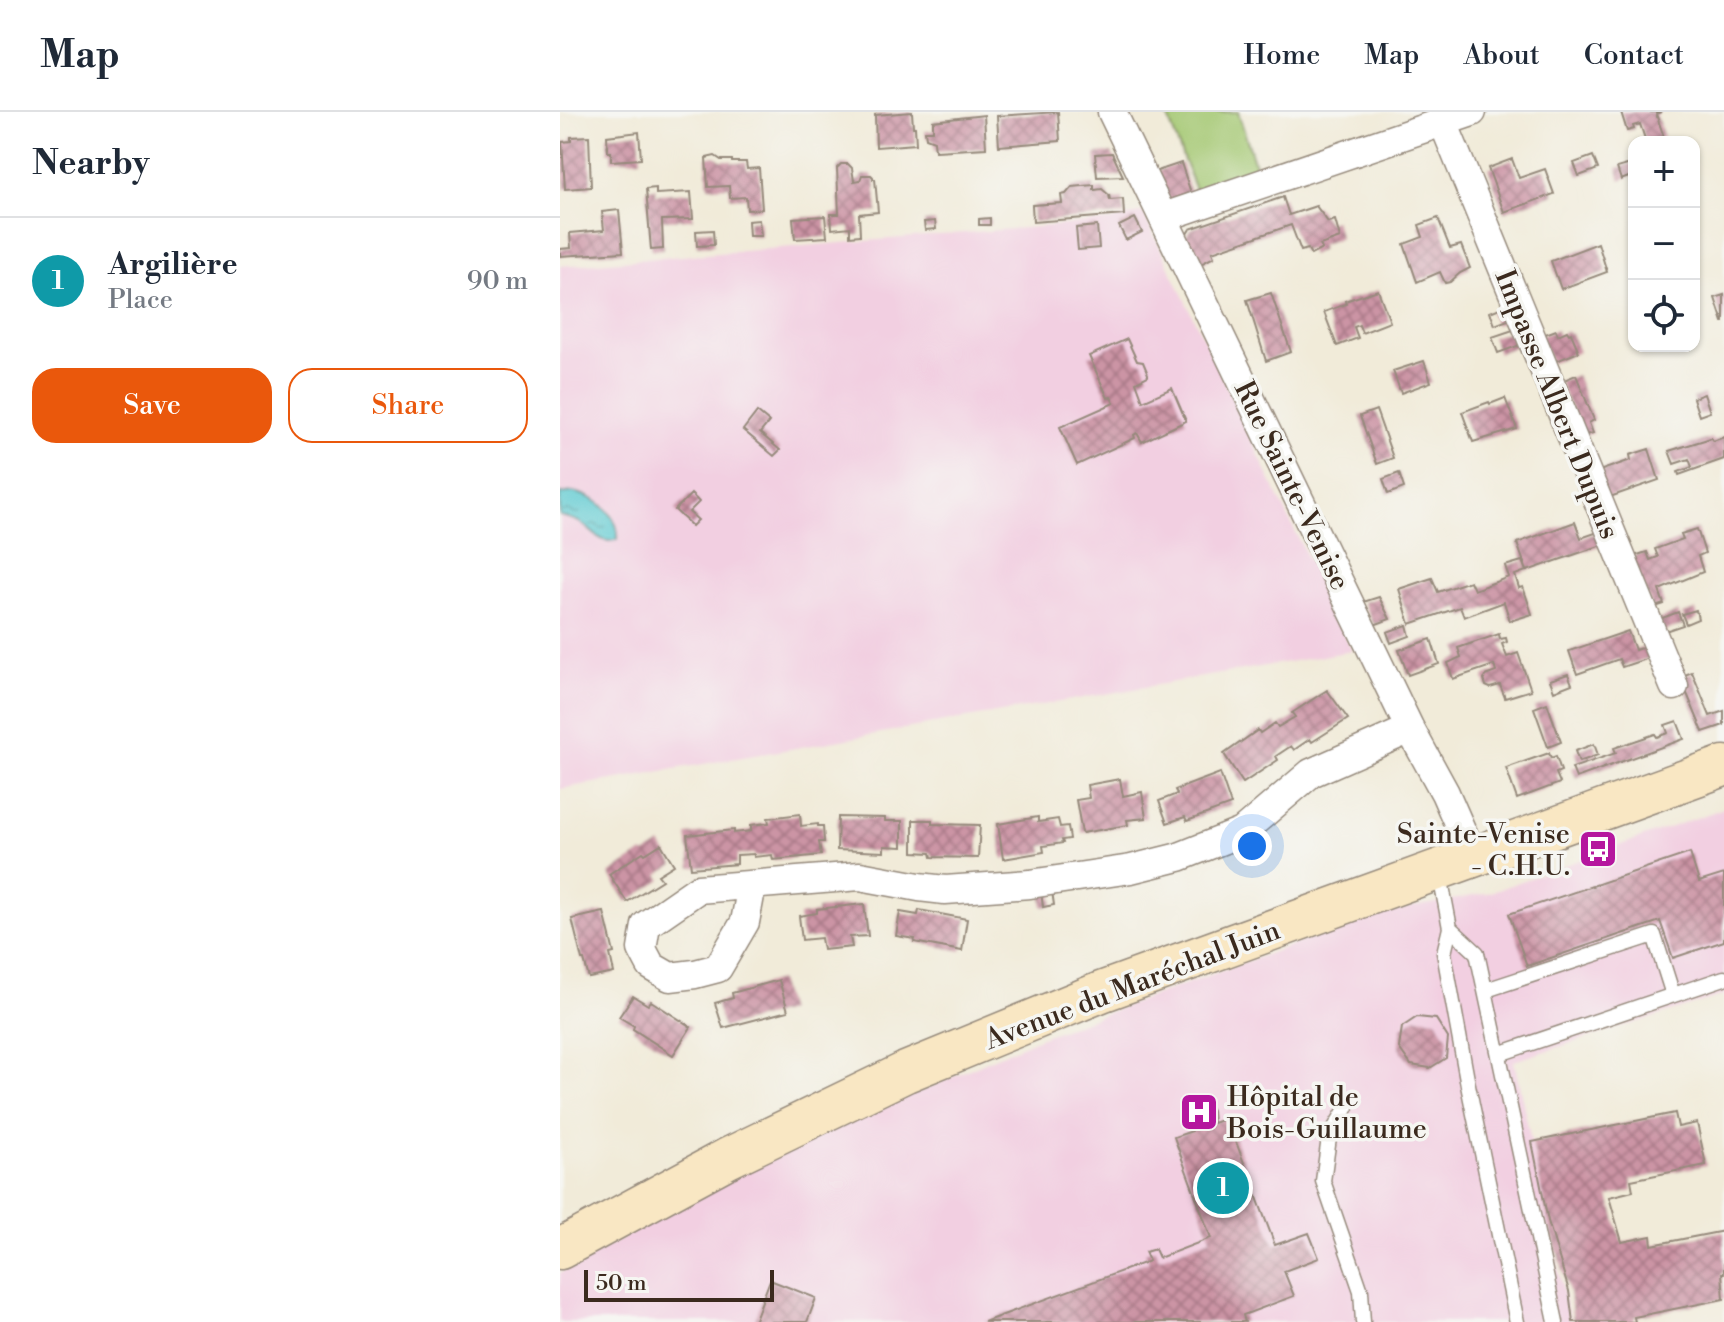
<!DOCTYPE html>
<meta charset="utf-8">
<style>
:root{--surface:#fff;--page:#f6f6f7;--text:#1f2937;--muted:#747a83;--line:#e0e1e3;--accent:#ea580c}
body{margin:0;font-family:"Libre Bodoni",serif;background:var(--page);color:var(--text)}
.controls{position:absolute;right:24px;top:24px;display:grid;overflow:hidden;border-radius:16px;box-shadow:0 2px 6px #0004}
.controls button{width:72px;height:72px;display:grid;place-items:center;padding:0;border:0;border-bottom:2px solid var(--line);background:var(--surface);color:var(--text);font:40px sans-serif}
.scale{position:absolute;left:24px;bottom:20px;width:190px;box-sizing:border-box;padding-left:8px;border:4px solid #3b2a1e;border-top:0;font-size:22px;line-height:28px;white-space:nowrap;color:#3b2a1e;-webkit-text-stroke:6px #f6f6f2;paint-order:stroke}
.you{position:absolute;left:692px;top:734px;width:28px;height:28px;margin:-20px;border:6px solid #fff;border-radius:50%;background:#1a73e8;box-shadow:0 0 0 12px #1a73e833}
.badge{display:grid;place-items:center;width:52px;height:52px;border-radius:50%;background:var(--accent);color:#fff;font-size:26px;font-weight:700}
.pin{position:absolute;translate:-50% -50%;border:4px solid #fff;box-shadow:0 2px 8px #0006}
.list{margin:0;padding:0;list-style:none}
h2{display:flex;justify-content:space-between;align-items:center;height:104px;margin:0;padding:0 32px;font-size:34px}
h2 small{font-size:26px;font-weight:400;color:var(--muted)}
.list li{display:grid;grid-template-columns:52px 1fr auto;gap:24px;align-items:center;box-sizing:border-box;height:128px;padding:0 32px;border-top:2px solid var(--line)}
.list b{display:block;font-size:30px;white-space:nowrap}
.list p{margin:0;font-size:26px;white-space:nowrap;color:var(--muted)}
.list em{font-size:26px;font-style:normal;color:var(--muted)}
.actions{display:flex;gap:16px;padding:24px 32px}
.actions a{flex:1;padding:18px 0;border:2px solid var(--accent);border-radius:24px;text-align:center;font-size:28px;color:var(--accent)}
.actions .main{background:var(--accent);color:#fff}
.icon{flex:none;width:44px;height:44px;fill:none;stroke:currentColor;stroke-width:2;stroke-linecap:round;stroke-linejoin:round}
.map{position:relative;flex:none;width:1164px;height:1210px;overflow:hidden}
header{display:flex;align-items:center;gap:48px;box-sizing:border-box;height:112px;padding:0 40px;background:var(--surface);border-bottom:2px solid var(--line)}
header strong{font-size:38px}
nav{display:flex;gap:44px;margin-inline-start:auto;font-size:28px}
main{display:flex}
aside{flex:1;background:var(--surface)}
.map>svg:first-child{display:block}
.built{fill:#f2cfe1}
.garden{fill:#a4c872;stroke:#707948;stroke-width:2}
.water{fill:url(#water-ripples);stroke:#4c7a78;stroke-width:2}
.building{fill:url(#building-cross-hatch)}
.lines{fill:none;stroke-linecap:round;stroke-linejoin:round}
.lane-casing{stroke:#968a7c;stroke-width:17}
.street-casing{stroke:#968a7c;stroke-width:31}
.secondary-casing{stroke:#968a7c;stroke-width:43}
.lane{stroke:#fff;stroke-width:14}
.street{stroke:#fff;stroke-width:28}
.secondary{stroke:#f9e7c3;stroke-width:40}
.labels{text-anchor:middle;stroke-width:7;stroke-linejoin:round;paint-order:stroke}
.street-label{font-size:28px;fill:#3b2a1e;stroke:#f6f6f2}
.poi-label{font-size:28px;fill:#3b2a1e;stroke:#f6f6f2;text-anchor:end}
</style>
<header>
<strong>Map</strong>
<nav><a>Home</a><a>Map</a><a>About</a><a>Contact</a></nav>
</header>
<main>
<aside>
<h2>Nearby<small></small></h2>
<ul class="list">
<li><span class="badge" style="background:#0f9aa8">1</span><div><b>Argilière</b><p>Place</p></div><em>90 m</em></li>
</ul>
<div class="actions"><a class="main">Save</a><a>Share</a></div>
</aside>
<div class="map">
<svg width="1164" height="1210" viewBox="0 0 1164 1210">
<defs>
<pattern id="water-ripples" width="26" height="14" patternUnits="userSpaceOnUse" patternTransform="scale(2)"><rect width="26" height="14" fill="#5dcad1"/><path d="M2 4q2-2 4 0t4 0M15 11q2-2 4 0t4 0" fill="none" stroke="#4ea4a9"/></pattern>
<pattern id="building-cross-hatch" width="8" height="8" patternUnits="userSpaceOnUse" patternTransform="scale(2)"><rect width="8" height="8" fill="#cc94a5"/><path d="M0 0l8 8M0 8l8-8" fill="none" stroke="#a77986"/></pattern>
</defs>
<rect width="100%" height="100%" fill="#f6f6f2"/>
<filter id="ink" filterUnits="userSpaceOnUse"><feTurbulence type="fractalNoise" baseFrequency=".0125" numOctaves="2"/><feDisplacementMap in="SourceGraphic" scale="16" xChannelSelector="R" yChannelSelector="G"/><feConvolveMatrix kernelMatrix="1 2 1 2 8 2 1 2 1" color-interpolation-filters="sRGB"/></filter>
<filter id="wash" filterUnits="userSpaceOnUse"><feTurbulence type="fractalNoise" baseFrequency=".006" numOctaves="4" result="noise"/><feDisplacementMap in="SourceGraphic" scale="32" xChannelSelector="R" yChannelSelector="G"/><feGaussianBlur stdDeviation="1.8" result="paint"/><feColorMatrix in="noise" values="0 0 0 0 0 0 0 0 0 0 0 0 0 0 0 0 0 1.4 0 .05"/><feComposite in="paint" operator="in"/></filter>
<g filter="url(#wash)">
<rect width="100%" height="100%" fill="#f1ebd9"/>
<path class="built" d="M583 100 792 539 0 677V154L551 109Z
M1164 696V883L954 949 1010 1210H0V1161L193 1054 479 926 814 803 928 781Z"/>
<path class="garden" d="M606 0H678L696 56 635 78Z"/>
<path class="water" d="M13 380C36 385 59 401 58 427 41 435 33 418 19 410 13 407 6 406 0 404V382Z"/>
<g id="blocks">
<path class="building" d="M352 0 353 15H355L356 32 316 35 315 3Z
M498 0 500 29 439 34 437 4Z
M1061 0H1101L1096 2 1104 25 1086 30 1080 12 1073 14 1074 17 1067 19Z
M424 3 426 36 376 39H375L374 29 366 26 365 19H373V9Z
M79 20 81 47 51 49V40H48L47 24Z
M29 24 31 75 5 77 2 30 11 29V25Z
M552 41 563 64 537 65 535 42Z
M155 44 161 48H172V50H186L187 57 199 56 202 97 187 98 186 85 170 86 169 74 148 75 146 46Z
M1033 44 1038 57 1019 64 1014 51Z
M952 47 959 66 985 57 994 82 944 100 928 56Z
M621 51 633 87 611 95 594 60Z
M1074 51V63L1061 68 1057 56Z
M281 52H288L292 56 294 69 300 68 302 63H311L313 65V67H315L318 100 299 102 300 123 290 124V115L272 117 271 102H279L277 56Z
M534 73V78L542 77 549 83 550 88 563 87 564 103 473 110 472 93 502 91 501 83 506 82 512 75Z
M96 76V82L131 80 133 107 102 108 103 137 91 138 86 77Z
M723 85 729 103 756 94 768 110 775 108 780 126 760 133 762 137 751 143 748 137 741 139 731 113 652 140 654 145 639 153 625 125 630 117Z
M59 98 63 140 0 144V137L11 136 10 121 44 118 42 100Z
M265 104 267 125 235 127 233 106Z
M430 106V113H419V107Z
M575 106 582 120 566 128 559 114Z
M878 106 890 136 901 133 910 156 900 161 890 170 885 171 880 160 857 170 844 132 863 125 859 113Z
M199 108 201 124H189L188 109Z
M375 109 376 117 365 118 364 110Z
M537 114 539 136 518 138 516 116Z
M153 118 154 133 137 134 136 119Z
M1038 131 1047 160 1001 177 991 149Z
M818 178 830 210 802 221 799 213 794 215 798 226 777 234 764 200 786 192 785 189Z
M711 181 731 240 706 249 687 188Z
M1164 183V210H1163L1155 186Z
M947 193 953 206 935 213 930 200Z
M956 217 963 232 938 241 932 225Z
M996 218 998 223 1007 219 1009 222 1011 221 1019 240 991 251 980 224Z
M567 227 577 249 583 250 588 262V264L576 270 583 289 612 276 626 309 582 330 577 321 574 323 575 326 517 353 500 315 554 291 551 285 548 286 529 244Z
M864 249 871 270 841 281 833 259Z
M1016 263 1034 308 1029 311 1033 321 1022 324 999 270Z
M1144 282 1150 300 1139 304 1133 286Z
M945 286 957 317 913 330 902 300 929 290 930 292Z
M816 298 833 346 817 352 800 304Z
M197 300 209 310 200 321 220 338 214 344 183 318Z
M1164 325V347L1119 363 1118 360 1132 355 1129 347 1114 352 1109 339 1151 326 1153 329Z
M1089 337 1099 368 1047 386 1036 360 1071 348 1070 343Z
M839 361 844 376 828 382 823 367Z
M131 382 139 390 129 400 138 408 132 414 115 398Z
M1015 410 1021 426 1041 419 1045 432 967 459 957 431Z
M1137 417 1145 441 1138 444 1143 460 1099 478 1104 492 1092 496 1071 445 1087 440 1090 448 1098 445 1095 437 1123 427 1121 422Z
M962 449 966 459 955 463 959 476 963 475 972 502 950 509 944 490 904 505 900 495 850 512 839 477 872 466 878 480 910 469 914 478 949 465 945 454Z
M819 485 830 507 814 513 803 490Z
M1136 498 1138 507 1126 512 1122 502Z
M1118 500 1123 513 1102 520 1097 508Z
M847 513 850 524 831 531 827 520Z
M1068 519 1075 538 1088 534 1092 545 1062 555 1059 547 1017 562 1009 539Z
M939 522 940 527 946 526 947 530 942 532 947 545 958 541 971 578 945 586 940 573 930 576 926 574 924 567 925 564 936 560 934 553 893 567 888 551 901 545 898 536Z
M871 527 879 552 848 563 839 538Z
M1123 558 1125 563 1132 560 1150 604 1164 599V613L1143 620 1118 560Z
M1008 562 1012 572 994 579 990 568Z
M767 578 788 607 752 630 750 627 734 638 731 634 716 644 718 648 683 671 664 642 698 618 700 621 715 611 718 615 735 605 732 601Z
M987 591 1001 630 988 635 974 596Z
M1117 609 1124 627 1016 666 1012 656 1056 641 1054 636 1095 622 1097 625 1108 621 1105 613Z
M1034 632 1038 643 1019 650 1015 639Z
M989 641 991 646 996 644 1001 659 996 661 1000 671 957 687 946 656Z
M660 661 671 693 627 709 625 705 607 711 599 689 617 682 615 678Z
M560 667 563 684 582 680 586 706 567 708 568 713 522 721 516 688 529 686 527 673Z
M240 702 241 714 258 712V714H263L264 730H259L261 743 213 748 212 743 194 745V742L177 743V752L131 756 127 723 174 718V721L191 719V713L209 711 208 706Z
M278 705 325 706V709H342V735L324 734V740L277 738Z
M478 705V710L498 707 500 715 508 714 510 727 502 728 503 731 483 734 484 740 443 747 438 712Z
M353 708H372V712L420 713 418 746 372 745 371 741 353 740Z
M101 732 114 753 98 763 102 768 67 790 49 762 83 740 85 742Z
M1130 741 1139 770 1164 762V829L1113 846 1100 809 967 854 949 802Z
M492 779 494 793 483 795 481 780Z
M304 792 308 824 290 825 292 835 263 838 261 826 242 828 239 804 257 801V797Z
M359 798 407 807 402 839 354 830 355 827 336 824 340 800 358 803Z
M44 800 54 841 50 842 54 861 29 866 24 848H22L12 807Z
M219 868 228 899 163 916 155 891 173 886 172 881Z
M73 884 88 893 91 889 131 915 113 943 73 917 74 914 59 905Z
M857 905 876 907 888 926 886 946 870 956 851 953 839 936 842 915Z
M649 993 652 998 653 1011 667 1006 715 1133 749 1121 759 1146 724 1159 734 1184 683 1203 685 1210H424L589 1149 585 1140 595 1137 599 1146 651 1126 614 1025 632 1019 631 1016 625 1013 623 1003Z
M1115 1001 1118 1015 1137 1011 1146 1053 1071 1068 1073 1079 1049 1085 1062 1130 1091 1124 1092 1133 1164 1119V1161H1162L1164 1187 1074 1205 1075 1210H1013L1009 1179 988 1109 972 1030Z
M210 1168 256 1186 247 1210H194Z"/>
</g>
</g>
<g filter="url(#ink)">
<use href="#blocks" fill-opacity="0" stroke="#968a7c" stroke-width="2"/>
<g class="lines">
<g class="lane-casing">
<path id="lane" d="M879 758 890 816 884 841 908 973 957 1210
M890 816 917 841 996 1210
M926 878 1094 823 1113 883
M939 942 1164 866
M787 995 769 1026 763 1069 801 1179 803 1210"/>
</g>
<g class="street-casing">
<path id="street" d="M552 0 850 617 885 681 913 745
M883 10 1114 574
M604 105 912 0
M192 773 185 810 158 856 135 862 110 865 91 854 82 837 86 813 138 777 300 764 359 775 385 778 470 772 571 757 619 745 682 720 751 661 850 617"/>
</g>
<g class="secondary-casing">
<path id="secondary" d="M0 1137 168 1046 346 960 541 880 1164 654"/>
</g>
<use href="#lane" class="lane"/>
<use href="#street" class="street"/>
<use href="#secondary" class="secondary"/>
</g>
</g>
<defs>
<g id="bus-square" transform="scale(2)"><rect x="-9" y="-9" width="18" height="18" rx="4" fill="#b5179e" stroke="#f6f6f2"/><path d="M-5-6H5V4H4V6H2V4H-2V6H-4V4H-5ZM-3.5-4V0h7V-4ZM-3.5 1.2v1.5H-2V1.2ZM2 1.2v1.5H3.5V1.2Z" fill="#fff"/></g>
<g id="hospital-square" transform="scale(2)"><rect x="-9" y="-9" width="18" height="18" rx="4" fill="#b5179e" stroke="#f6f6f2"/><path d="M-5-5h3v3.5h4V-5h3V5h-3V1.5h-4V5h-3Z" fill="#fff"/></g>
</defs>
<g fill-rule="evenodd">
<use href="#bus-square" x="1038" y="737"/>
<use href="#hospital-square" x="639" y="1000"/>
</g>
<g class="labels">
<g class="street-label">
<text transform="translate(998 292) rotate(68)" y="10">Impasse Albert Dupuis</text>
<text transform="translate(733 373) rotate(64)" y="10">Rue Sainte-Venise</text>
<text transform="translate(572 872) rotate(-21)" y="10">Avenue du Maréchal Juin</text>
</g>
<g class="poi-label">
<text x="1010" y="731">Sainte-Venise<tspan x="1010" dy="32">- C.H.U.</tspan></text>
<text x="667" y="994" text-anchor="start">Hôpital de<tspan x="667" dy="32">Bois-Guillaume</tspan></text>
</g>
</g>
</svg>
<div class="controls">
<button>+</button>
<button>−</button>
<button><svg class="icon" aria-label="locate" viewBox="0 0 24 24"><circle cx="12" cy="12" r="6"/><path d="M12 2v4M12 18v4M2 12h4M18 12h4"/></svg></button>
</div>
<div class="scale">50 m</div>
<div class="you"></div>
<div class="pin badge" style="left:663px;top:1076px;background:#0f9aa8">1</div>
</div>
</main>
